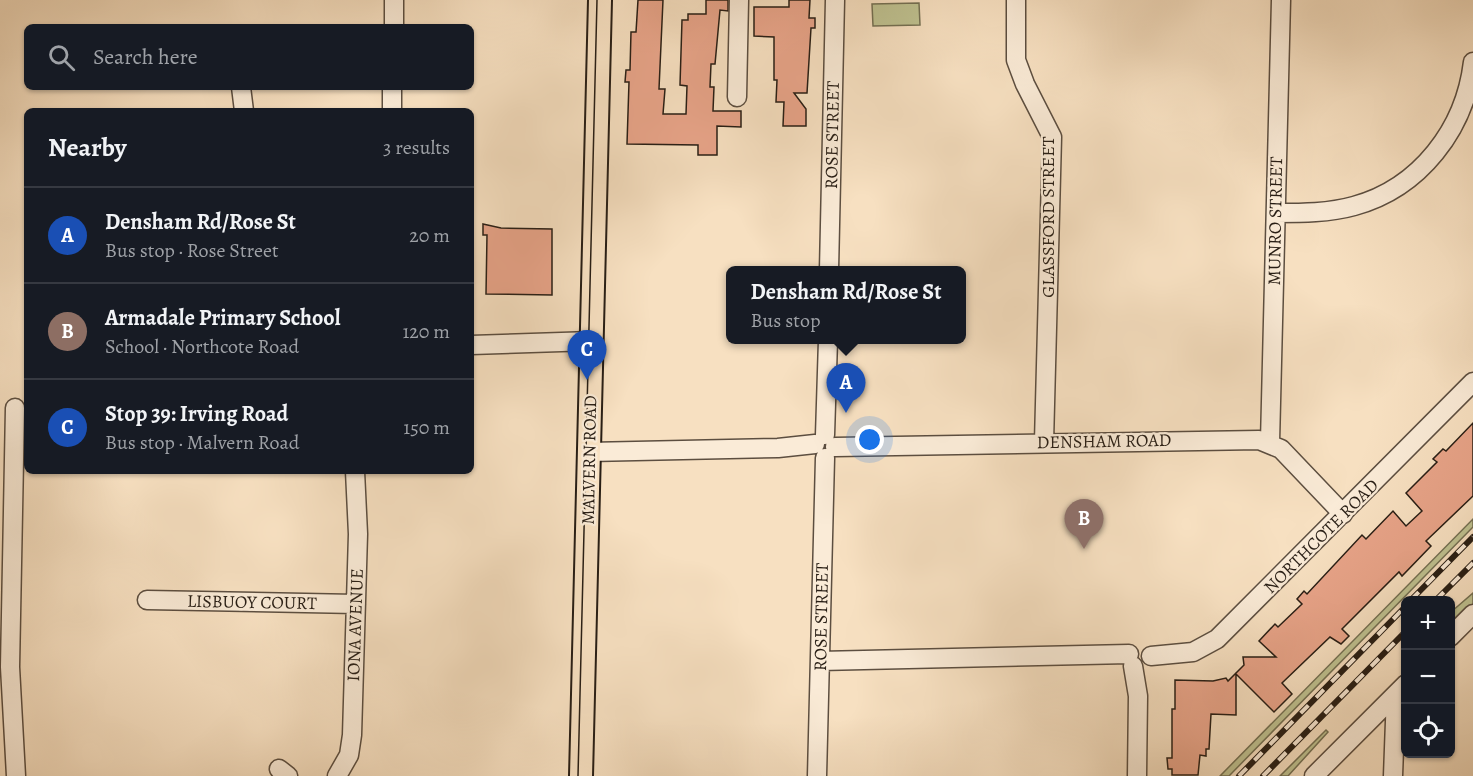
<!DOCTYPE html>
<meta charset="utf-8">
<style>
:root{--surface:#171b24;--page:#20242c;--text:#f1f3f6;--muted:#9ea1a6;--line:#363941;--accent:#0f766e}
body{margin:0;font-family:Alegreya,serif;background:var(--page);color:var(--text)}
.controls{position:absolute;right:18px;bottom:18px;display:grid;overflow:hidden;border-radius:9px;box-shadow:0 2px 4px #0004}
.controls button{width:54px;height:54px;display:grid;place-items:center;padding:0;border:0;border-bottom:2px solid var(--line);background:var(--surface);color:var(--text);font:30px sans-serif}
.you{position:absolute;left:870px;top:440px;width:21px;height:21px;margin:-15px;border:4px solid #fff;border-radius:50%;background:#1a73e8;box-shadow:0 0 0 9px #1a73e833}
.badge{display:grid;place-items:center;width:39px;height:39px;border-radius:50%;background:var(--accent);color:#fff;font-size:20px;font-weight:700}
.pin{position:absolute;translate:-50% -50px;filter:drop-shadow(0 2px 3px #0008)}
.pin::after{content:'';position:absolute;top:32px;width:21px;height:18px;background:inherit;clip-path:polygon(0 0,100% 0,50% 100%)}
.popup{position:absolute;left:726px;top:266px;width:240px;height:78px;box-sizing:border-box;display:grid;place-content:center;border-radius:9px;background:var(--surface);filter:drop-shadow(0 2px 4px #0005);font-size:20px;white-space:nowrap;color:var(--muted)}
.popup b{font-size:22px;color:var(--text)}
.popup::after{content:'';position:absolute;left:50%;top:100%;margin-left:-12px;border:12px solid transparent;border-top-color:var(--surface)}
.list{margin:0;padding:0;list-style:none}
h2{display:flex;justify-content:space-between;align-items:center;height:78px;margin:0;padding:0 24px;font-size:26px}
h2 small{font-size:20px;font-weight:400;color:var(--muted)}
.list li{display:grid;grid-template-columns:39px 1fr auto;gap:18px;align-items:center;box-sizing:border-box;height:96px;padding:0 24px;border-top:2px solid var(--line)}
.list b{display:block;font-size:22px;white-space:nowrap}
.list p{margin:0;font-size:20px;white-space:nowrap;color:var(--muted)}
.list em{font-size:20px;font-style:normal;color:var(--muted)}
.icon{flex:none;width:33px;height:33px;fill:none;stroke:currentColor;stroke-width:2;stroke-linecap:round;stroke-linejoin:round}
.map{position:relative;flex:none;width:1473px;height:776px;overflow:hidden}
.search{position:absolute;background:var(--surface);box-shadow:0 2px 4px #0004;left:24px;top:24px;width:450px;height:66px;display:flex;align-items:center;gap:15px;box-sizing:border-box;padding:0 21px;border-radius:9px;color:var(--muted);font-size:22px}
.panel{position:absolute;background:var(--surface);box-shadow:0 2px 4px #0004;left:24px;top:108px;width:450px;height:366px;border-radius:9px}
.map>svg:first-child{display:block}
.green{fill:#bfc291;stroke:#747053;stroke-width:1.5}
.building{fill:#e8a489;stroke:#281e15;stroke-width:1.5}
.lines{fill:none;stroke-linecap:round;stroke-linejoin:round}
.minor-casing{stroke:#5c4e40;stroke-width:21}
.major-casing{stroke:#281e15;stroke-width:26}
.minor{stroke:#faebd7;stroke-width:18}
.major{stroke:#f7e0c1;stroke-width:22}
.tram{stroke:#281e15;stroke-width:1.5}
.rail-casing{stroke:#281e15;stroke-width:6}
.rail{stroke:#faebd7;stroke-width:4;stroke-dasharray:11;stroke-linecap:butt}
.labels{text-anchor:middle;stroke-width:4.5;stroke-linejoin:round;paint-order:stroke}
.street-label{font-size:18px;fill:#281e15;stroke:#faebd7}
</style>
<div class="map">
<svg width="1473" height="776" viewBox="0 0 1473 776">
<rect width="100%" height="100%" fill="#f7e0c1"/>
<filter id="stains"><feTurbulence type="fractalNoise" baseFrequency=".00333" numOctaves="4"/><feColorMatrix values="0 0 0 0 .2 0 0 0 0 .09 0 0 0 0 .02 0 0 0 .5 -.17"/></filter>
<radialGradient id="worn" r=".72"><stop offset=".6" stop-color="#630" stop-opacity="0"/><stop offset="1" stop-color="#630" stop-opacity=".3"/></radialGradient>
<path class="green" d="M919 3 920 25 873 26 872 4Z
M1473 519V527L1229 776H1220Z
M1473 593V604L1451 627V612Z
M1326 730 1328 732 1288 776H1280Z"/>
<path class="building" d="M638 0H663L659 89H665L663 114H686L687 86 680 85 682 20H688V14H706V0H728V11L720 10 715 64H711L710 87H714L713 111H741V127L717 126V155H698V145L627 144 629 82H625L626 70H630L631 32H636Z
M789 0H810L809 18H815V28H811L807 93H794L806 109V126H783L784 102H776L777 80H774V37L754 36V7H789Z
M483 224 501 228 552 229V295L486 294 487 235H483Z
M1473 423V496L1426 541 1431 546 1402 576 1399 572 1342 629 1349 636 1341 644 1330 637 1282 683 1292 694 1274 712 1236 674V715L1211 714 1209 749H1206V756L1200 755 1198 775H1172V769H1168L1167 758H1172V709H1175V680L1213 681 1226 678 1228 681 1244 665 1243 657H1276L1259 641 1275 624 1278 627 1302 604 1297 599 1304 591 1307 594 1362 535 1366 539 1393 511 1406 526 1422 511 1406 493 1437 462 1433 459 1443 449 1446 451Z"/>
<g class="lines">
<g class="minor-casing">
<path id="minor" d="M1016 0V60L1025 84 1052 137 1044 442
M394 27V0
M241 87 244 111
M737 97 739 0
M392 111V87
M1276 213C1302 213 1329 213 1354 206 1420 188 1465 129 1473 62
M829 270 835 0
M471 345 592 341
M15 408 10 667 16 776
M825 435 828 340
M1270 442 1281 0
M835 447 1259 440 1281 449 1343 514
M589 452 778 448 815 444
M147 600 356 604
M1450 637 1473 614
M1151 656 1193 652 1217 639 1473 382
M820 661 1129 654
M1133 666 1138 696 1137 776
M279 769 288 776
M337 776 349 755 352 735 358 534 355 471
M817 776 825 458
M1314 776 1406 684
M1393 776 1396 694"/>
</g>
<g class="major-casing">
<path id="major" d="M581 776 600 0"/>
</g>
<use href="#minor" class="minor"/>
<use href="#major" class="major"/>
<path class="tram" d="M578 776 597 0"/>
<g class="rail-casing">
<path id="rail" d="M1411 600 1473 537
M1436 600 1473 563
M1239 776 1406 606
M1263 776 1406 631"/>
</g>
<use href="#rail" class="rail"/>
</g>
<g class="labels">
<g class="street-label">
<text transform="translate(832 135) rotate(-89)" y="6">ROSE STREET</text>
<text transform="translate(1048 217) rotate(-90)" y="6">GLASSFORD STREET</text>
<text transform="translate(1275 221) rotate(-89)" y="6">MUNRO STREET</text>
<text transform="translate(1104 441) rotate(-1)" y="6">DENSHAM ROAD</text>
<text transform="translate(589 460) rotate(-89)" y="6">MALVERN ROAD</text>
<text transform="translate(1321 536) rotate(-45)" y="6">NORTHCOTE ROAD</text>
<text transform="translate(252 602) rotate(1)" y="6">LISBUOY COURT</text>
<text transform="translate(821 617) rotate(-89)" y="6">ROSE STREET</text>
<text transform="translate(355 625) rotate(-88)" y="6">IONA AVENUE</text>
</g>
</g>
<rect width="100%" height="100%" filter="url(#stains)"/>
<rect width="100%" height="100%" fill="url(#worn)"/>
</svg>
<div class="controls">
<button>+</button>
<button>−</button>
<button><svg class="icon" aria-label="locate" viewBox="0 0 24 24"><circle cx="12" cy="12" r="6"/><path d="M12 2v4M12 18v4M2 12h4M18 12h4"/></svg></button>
</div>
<div class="you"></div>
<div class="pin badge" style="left:846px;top:413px;background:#1a4fb4">A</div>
<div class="popup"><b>Densham Rd/Rose St</b>Bus stop</div>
<div class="pin badge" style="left:1084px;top:549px;background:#8d6e63">B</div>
<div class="pin badge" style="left:587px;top:380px;background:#1a4fb4">C</div>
<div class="search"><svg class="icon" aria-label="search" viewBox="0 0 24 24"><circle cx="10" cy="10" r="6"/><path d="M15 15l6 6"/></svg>Search here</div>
<section class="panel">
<h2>Nearby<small>3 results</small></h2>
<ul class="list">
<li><span class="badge" style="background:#1a4fb4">A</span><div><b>Densham Rd/Rose St</b><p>Bus stop · Rose Street</p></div><em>20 m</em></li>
<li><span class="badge" style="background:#8d6e63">B</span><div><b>Armadale Primary School</b><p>School · Northcote Road</p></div><em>120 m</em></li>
<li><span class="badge" style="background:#1a4fb4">C</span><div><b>Stop 39: Irving Road</b><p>Bus stop · Malvern Road</p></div><em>150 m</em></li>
</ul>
</section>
</div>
